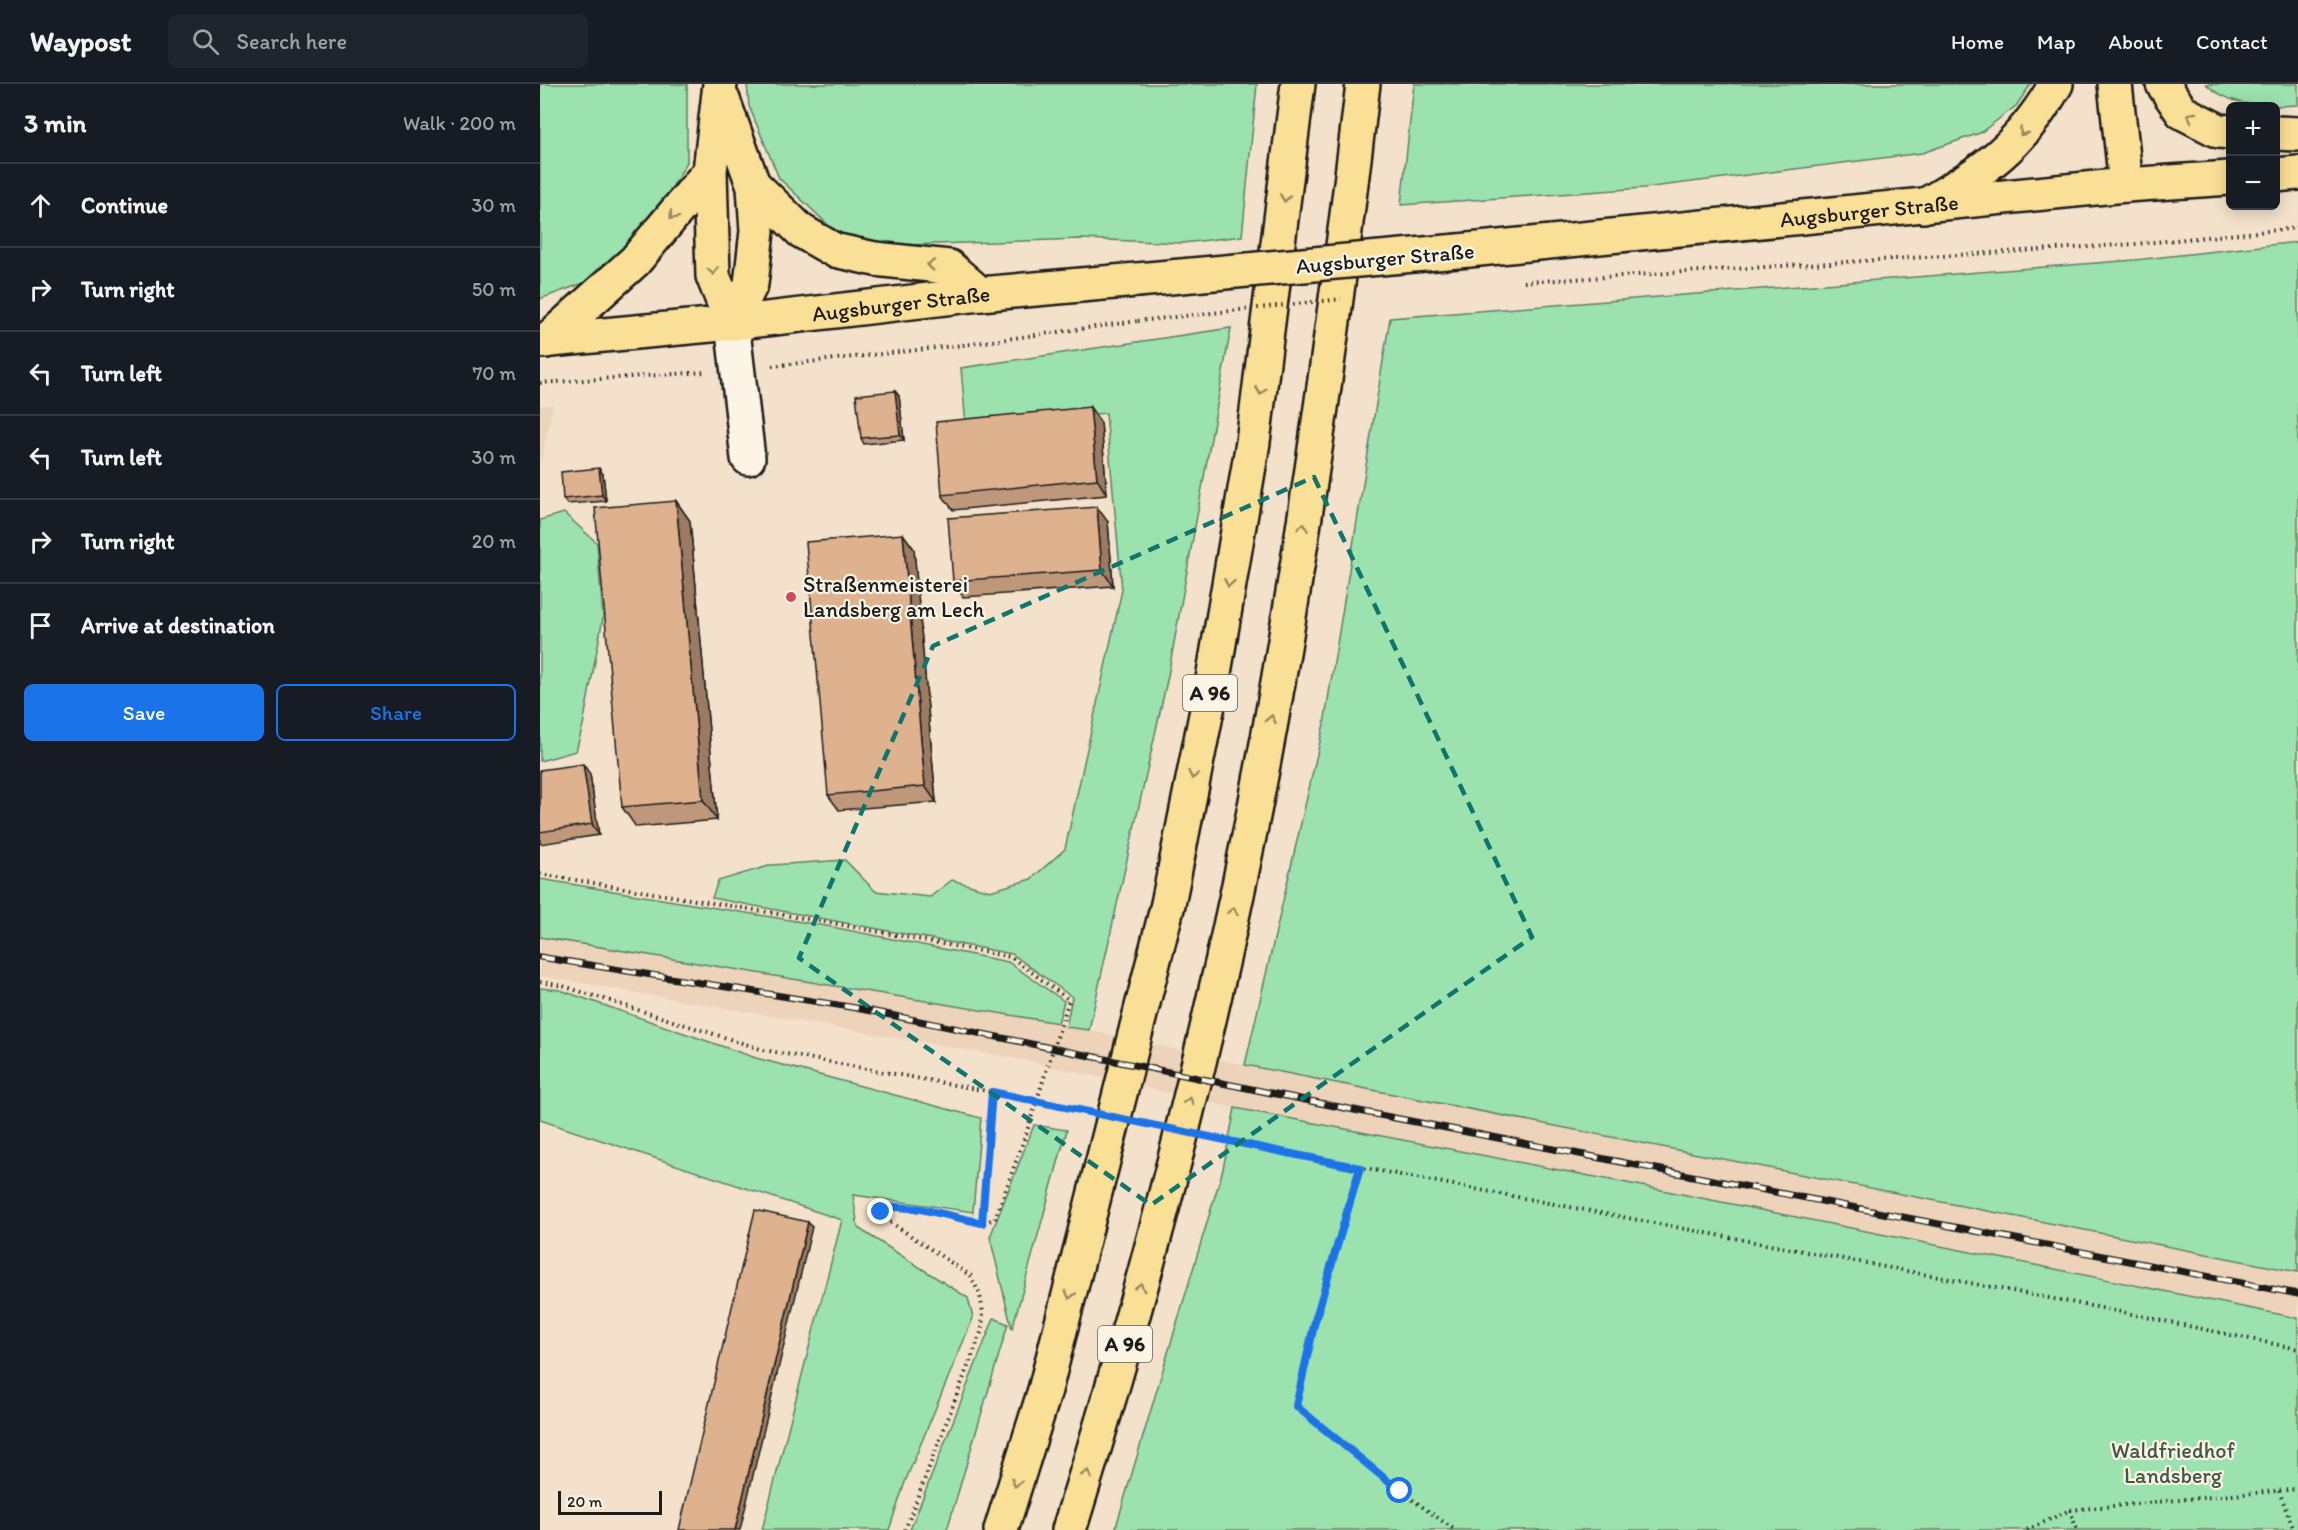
<!DOCTYPE html>
<meta charset="utf-8">
<style>
:root{--surface:#171b24;--page:#20242c;--text:#f1f3f6;--muted:#9ea1a6;--line:#363941;--accent:#1a73e8}
body{margin:0;font-family:Itim,sans-serif;background:var(--page);color:var(--text)}
.controls{position:absolute;right:18px;top:18px;display:grid;overflow:hidden;border-radius:9px;box-shadow:0 3px 15px #0003}
.controls button{width:54px;height:54px;display:grid;place-items:center;padding:0;border:0;border-bottom:2px solid var(--line);background:var(--surface);color:var(--text);font:30px sans-serif}
.scale{position:absolute;left:18px;bottom:15px;width:104px;box-sizing:border-box;padding-left:6px;border:3px solid #1c1c1c;border-top:0;font-size:16px;line-height:21px;white-space:nowrap;color:#1c1c1c;-webkit-text-stroke:4px #fcf5e5;paint-order:stroke}
.stop{position:absolute;width:18px;height:18px;margin:-14px;border:4px solid #1a73e8;border-radius:50%;background:#fff}
.stop.end{background:#1a73e8;border-color:#fff;box-shadow:0 2px 6px #0008}
.list{margin:0;padding:0;list-style:none}
h2{display:flex;justify-content:space-between;align-items:center;height:78px;margin:0;padding:0 24px;font-size:26px}
h2 small{font-size:20px;font-weight:400;color:var(--muted)}
.list li{display:grid;grid-template-columns:39px 1fr auto;gap:18px;align-items:center;box-sizing:border-box;height:84px;padding:0 24px;border-top:2px solid var(--line)}
.list b{display:block;font-size:22px;white-space:nowrap}
.list em{font-size:20px;font-style:normal;color:var(--muted)}
.actions{display:flex;gap:12px;padding:18px 24px}
.actions a{flex:1;padding:14px 0;border:2px solid var(--accent);border-radius:9px;text-align:center;font-size:21px;color:var(--accent)}
.actions .main{background:var(--accent);color:#fff}
.icon{flex:none;width:33px;height:33px;fill:none;stroke:currentColor;stroke-width:2;stroke-linecap:round;stroke-linejoin:round}
.map{position:relative;flex:none;width:1758px;height:1446px;overflow:hidden}
header{display:flex;align-items:center;gap:36px;box-sizing:border-box;height:84px;padding:0 30px;background:var(--surface);border-bottom:2px solid var(--line)}
header strong{font-size:28px}
nav{display:flex;gap:33px;margin-inline-start:auto;font-size:21px}
.search{width:420px;height:54px;background:var(--page);display:flex;align-items:center;gap:15px;box-sizing:border-box;padding:0 21px;border-radius:9px;color:var(--muted);font-size:22px}
main{display:flex}
aside{flex:1;background:var(--surface)}
.map>svg:first-child{display:block}
.built{fill:#edd3b9}
.green{fill:#9ce2ae;stroke:#5c7f65;stroke-width:1.5}
.lines{fill:none;stroke-linecap:round;stroke-linejoin:round}
.minor-casing{stroke:#1c1c1c;stroke-width:38}
.major-casing{stroke:#1c1c1c;stroke-width:38}
.highway-casing{stroke:#1c1c1c;stroke-width:38}
.path{stroke:#1c1c1c;stroke-width:4;stroke-dasharray:1.5 4.5;stroke-linecap:butt}
.minor{stroke:#fcf5e5;stroke-width:33}
.major{stroke:#fadf96;stroke-width:33}
.highway{stroke:#fadf96;stroke-width:33}
.rail-casing{stroke:#1c1c1c;stroke-width:7}
.rail{stroke:#fcf5e5;stroke-width:4.5;stroke-dasharray:14;stroke-linecap:butt}
.major-bridge-casing{stroke:#1c1c1c;stroke-width:38;stroke-linecap:butt}
.path-bridge{stroke:#1c1c1c;stroke-width:4;stroke-dasharray:1.5 4.5;stroke-linecap:butt}
.major-bridge{stroke:#fadf96;stroke-width:33}
.wall{fill:#bf987b;stroke:#1c1c1c;stroke-width:1.5}
.shaded-wall{fill:#9b7c64;stroke:#1c1c1c;stroke-width:1.5}
.building{fill:#deb18f;stroke:#1c1c1c;stroke-width:1.5}
.oneway{stroke:#96875f}
.route{stroke:#1a73e8;stroke-width:8}
.marked{fill:none;stroke:#0f766e;stroke-width:4.5;stroke-dasharray:12 8;stroke-linejoin:round}
.poi-dot{fill:#d1495b;stroke:#fcf5e5;stroke-width:2}
.labels{text-anchor:middle;stroke-width:4.5;stroke-linejoin:round;paint-order:stroke}
.shield{fill:#fcf5e5;stroke:#5f5d58;stroke-width:1.5}
.shield-label{font-size:21px;font-weight:bold;fill:#1c1c1c}
.street-label{font-size:22px;fill:#1c1c1c;stroke:#fcf5e5}
.poi-label{font-size:22px;fill:#1c1c1c;stroke:#fcf5e5;text-anchor:start}
.park-label{font-size:22px;fill:#425748;stroke:#fcf5e5}
</style>
<header>
<strong>Waypost</strong>
<div class="search"><svg class="icon" aria-label="search" viewBox="0 0 24 24"><circle cx="10" cy="10" r="6"/><path d="M15 15l6 6"/></svg>Search here</div>
<nav><a>Home</a><a>Map</a><a>About</a><a>Contact</a></nav>
</header>
<main>
<aside>
<h2>3 min<small>Walk · 200 m</small></h2>
<ul class="list">
<li><svg class="icon" aria-label="ahead" viewBox="0 0 24 24"><path d="M12 20V5M6 11l6-6 6 6"/></svg><div><b>Continue</b></div><em>30 m</em></li>
<li><svg class="icon" aria-label="right" viewBox="0 0 24 24"><path d="M7 20v-9h11M14 6l5 5-5 5"/></svg><div><b>Turn right</b></div><em>50 m</em></li>
<li><svg class="icon" aria-label="left" viewBox="0 0 24 24"><path d="M17 20v-9H6M10 6l-5 5 5 5"/></svg><div><b>Turn left</b></div><em>70 m</em></li>
<li><svg class="icon" aria-label="left" viewBox="0 0 24 24"><path d="M17 20v-9H6M10 6l-5 5 5 5"/></svg><div><b>Turn left</b></div><em>30 m</em></li>
<li><svg class="icon" aria-label="right" viewBox="0 0 24 24"><path d="M7 20v-9h11M14 6l5 5-5 5"/></svg><div><b>Turn right</b></div><em>20 m</em></li>
<li><svg class="icon" aria-label="arrive" viewBox="0 0 24 24"><path d="M6 21V4h12l-3 4 3 4H6"/></svg><div><b>Arrive at destination</b></div></li>
</ul>
<div class="actions"><a class="main">Save</a><a>Share</a></div>
</aside>
<div class="map">
<svg width="1758" height="1446" viewBox="0 0 1758 1446">
<rect width="100%" height="100%" fill="#f3e1cb"/>
<filter id="ink" filterUnits="userSpaceOnUse"><feTurbulence type="fractalNoise" baseFrequency=".0167" numOctaves="2"/><feDisplacementMap in="SourceGraphic" scale="12" xChannelSelector="R" yChannelSelector="G"/><feConvolveMatrix kernelMatrix="1 2 1 2 8 2 1 2 1" color-interpolation-filters="sRGB"/></filter>
<g filter="url(#ink)">
<path class="built" d="M13 321 0 383V322Z
M0 853 317 901 518 939 705 981 1758 1188V1234L1087 1099 695 1024 479 975 0 892Z"/>
<path class="green" d="M0 0H147V78L115 132 63 192 0 215Z
M207 0H717L702 152 643 159 541 155 335 162 302 154 239 94 209 22Z
M874 0H1491L1476 22 1440 49 1382 69 1104 104 861 121Z
M1666 0H1758V21C1727 23 1690 23 1666 0Z
M1758 158V1188L705 981 784 640 850 234 1595 176Z
M691 244 628 592 549 946 526 943 532 913 472 870 172 814 178 797 232 781 305 776 335 807 390 813 412 796 450 807 491 795 525 765 582 506 566 329 426 342 421 284Z
M24 429 57 459 63 534 43 641 36 667 0 677V436Z
M0 795 292 843 468 878 524 917 518 939 0 853Z
M0 904 20 906 216 974 441 1034 433 1128 313 1111 318 1144 428 1214 433 1234 365 1398 349 1446H222L302 1136 0 1036Z
M695 1024 1087 1099 1758 1234V1446H575L683 1085Z
M494 1041 527 1046 472 1245 450 1153Z
M454 1234 468 1240 407 1446H370Z"/>
<g class="lines">
<g class="minor-casing">
<path id="minor" d="M192 239 208 374"/>
</g>
<g class="major-casing">
<g id="major">
<path d="M1736 91 1758 89"/>
<path id="s1" d="M929 166 1586 101 1690 94"/>
<path id="s2" d="M0 257 192 239 440 210 597 196"/>
</g>
</g>
<g class="highway-casing">
<path id="highway" d="M180 0 170 87 173 192 192 239
M1575 0 1586 101
M1623 0 1642 28 1679 47 1690 48
M183 16 214 103 217 147 211 200 192 239
M1736 49 1758 50
M214 101 261 147 294 166 335 175 409 183 440 210
M1384 122C1445 86 1480 63 1516 0
M6 257 95 177 170 87
M461 1446 505 1306 628 820 672 601 713 358 758 0
M529 1446C615 1172 686 893 736 610 771 408 799 204 823 0"/>
</g>
<path class="path" d="M984 198 1595 160 1758 144
M232 282 423 261 598 237
M0 299 165 288
M0 790 292 839 471 873 529 916 486 1050 455 1135 442 1139 452 1008
M0 898 23 902 224 966 458 1009
M777 1075 1572 1226 1758 1265
M820 1084 775 1237 756 1322 860 1407 915 1446
M1739 1407 1754 1446
M1530 1426 1537 1446
M365 1446 442 1246 443 1228 440 1211 431 1192 344 1134 341 1128 345 1122 381 1125 442 1139
M1487 1446 1530 1426 1758 1405"/>
<use href="#minor" class="minor"/>
<use href="#major" class="major"/>
<use href="#highway" class="highway"/>
<g class="rail-casing">
<path id="rail" d="M0 873 316 924 824 1028 1758 1210"/>
</g>
<use href="#rail" class="rail"/>
<g class="major-bridge-casing">
<path id="major-bridge" d="M597 196 929 166"/>
</g>
<path class="path-bridge" d="M598 237 801 215
M458 1009 777 1075"/>
<use href="#major-bridge" class="major-bridge"/>
</g>
<path class="wall" d="M355 307 359 312 364 356 324 360 321 354Z
M561 339 567 411 413 426 402 411Z
M63 390 66 417 27 420 23 415Z
M136 417 150 437 177 736 96 743 82 723Z
M568 438 573 502 423 513 413 497Z
M363 450 374 465 396 718 299 726 288 711Z
M0 686 50 690 59 751 0 760Z"/>
<path class="shaded-wall" d="M355 307 359 312 364 356 360 351Z
M550 323 561 339 567 411 557 395Z
M59 384 63 390 66 417 62 411Z
M136 417 150 437 177 736 163 716Z
M557 423 568 438 573 502 562 486Z
M363 450 374 465 396 718 385 702Z
M43 680 50 690 59 751 52 740Z
M268 1138 272 1143 200 1446H195Z"/>
<path class="building" d="M355 307 360 351 321 354 316 311Z
M550 323 557 395 402 411 396 338Z
M59 384 62 411 23 415 21 388Z
M136 417 163 716 82 723 55 424Z
M557 423 562 486 413 497 408 434Z
M363 450 385 702 288 711 266 458Z
M43 680 52 740 0 748V686Z
M215 1126 268 1138 195 1446H139Z"/>
<defs><path id="oneway-chevron" d="M-2-3.5L2.5 0L-2 3.5" fill="none" stroke-width="1.6" stroke-linecap="round" stroke-linejoin="round" transform="scale(1.5)"/></defs>
<g class="oneway">
<use href="#oneway-chevron" transform="translate(1651 32) rotate(-151)"/>
<use href="#oneway-chevron" transform="translate(1483 48) rotate(127)"/>
<use href="#oneway-chevron" transform="translate(745 114) rotate(97)"/>
<use href="#oneway-chevron" transform="translate(133 132) rotate(130)"/>
<use href="#oneway-chevron" transform="translate(391 181) rotate(-174)"/>
<use href="#oneway-chevron" transform="translate(173 187) rotate(82)"/>
<use href="#oneway-chevron" transform="translate(721 307) rotate(98)"/>
<use href="#oneway-chevron" transform="translate(763 443) rotate(-81)"/>
<use href="#oneway-chevron" transform="translate(689 499) rotate(100)"/>
<use href="#oneway-chevron" transform="translate(731 635) rotate(-79)"/>
<use href="#oneway-chevron" transform="translate(653 691) rotate(101)"/>
<use href="#oneway-chevron" transform="translate(693 827) rotate(-78)"/>
<use href="#oneway-chevron" transform="translate(649 1017) rotate(-77)"/>
<use href="#oneway-chevron" transform="translate(600 1203) rotate(-75)"/>
<use href="#oneway-chevron" transform="translate(530 1211) rotate(105)"/>
<use href="#oneway-chevron" transform="translate(547 1390) rotate(-73)"/>
<use href="#oneway-chevron" transform="translate(476 1399) rotate(108)"/>
</g>
</g>
<g class="lines" filter="url(#ink)">
<path class="route" d="M341 1128 345 1122 381 1125 442 1139 452 1008 820 1084 775 1237 756 1322 860 1407"/>
</g>
<path class="marked" d="M774 393 992 853 611 1121 259 874 393 562Z"/>
<circle class="poi-dot" cx="251" cy="513" r="6"/>
<g class="labels">
<g class="shield">
<rect x="643" y="591" width="54" height="36" rx="4.5"/>
<rect x="558" y="1242" width="54" height="36" rx="4.5"/>
</g>
<g class="shield-label">
<text x="670" y="616">A 96</text>
<text x="585" y="1267">A 96</text>
</g>
<g class="street-label">
<text dy="8" stroke="none"><textPath href="#s1" startOffset="402">Augsburger Straße</textPath></text>
<text transform="translate(845 174) rotate(-5)" y="8">Augsburger Straße</text>
<text dy="8" stroke="none"><textPath href="#s2" startOffset="363">Augsburger Straße</textPath></text>
</g>
<g class="poi-label">
<text x="263" y="508">Straßenmeisterei<tspan x="263" dy="25">Landsberg am Lech</tspan></text>
</g>
<g class="park-label">
<text x="1633" y="1374">Waldfriedhof<tspan x="1633" dy="25">Landsberg</tspan></text>
</g>
</g>
</svg>
<div class="controls">
<button>+</button>
<button>−</button>
</div>
<div class="scale">20 m</div>
<div class="stop" style="left:860px;top:1407px"></div>
<div class="stop end" style="left:341px;top:1128px"></div>
</div>
</main>
